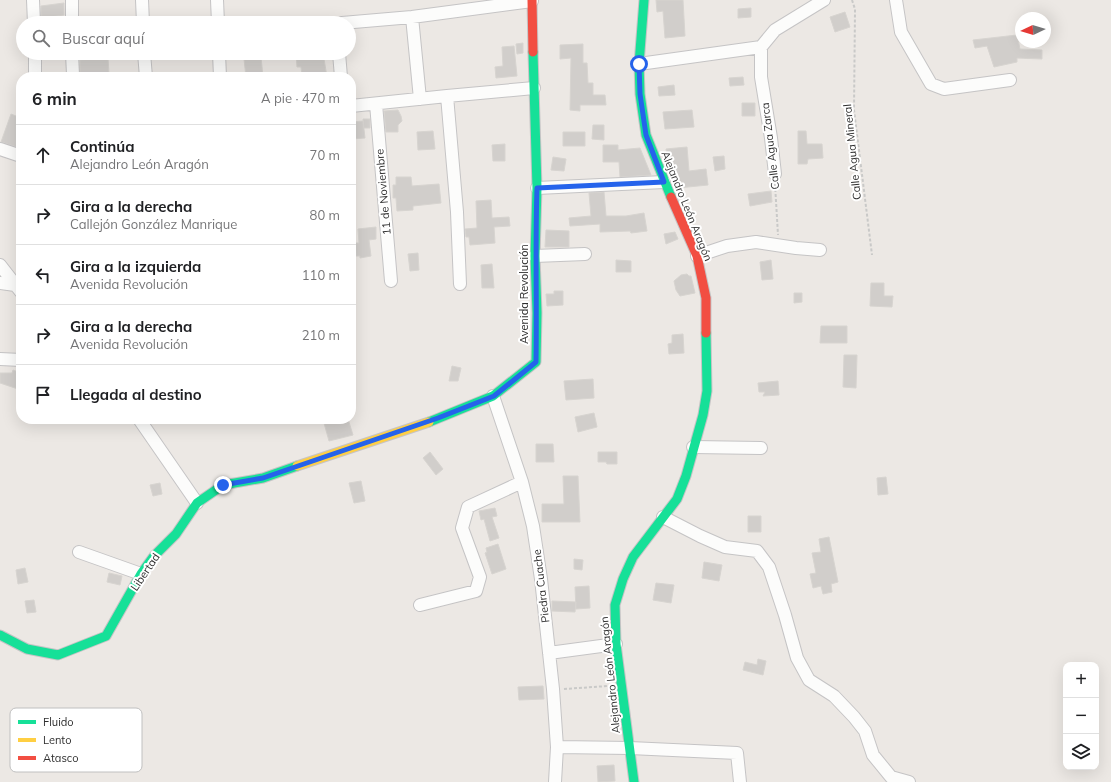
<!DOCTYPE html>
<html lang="es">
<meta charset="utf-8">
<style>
:root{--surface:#fff;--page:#f6f6f6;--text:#202124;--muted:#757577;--line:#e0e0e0}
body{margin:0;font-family:Mulish,sans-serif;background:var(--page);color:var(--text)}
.controls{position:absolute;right:12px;bottom:12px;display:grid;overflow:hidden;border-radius:8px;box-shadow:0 4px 16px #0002}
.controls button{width:36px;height:36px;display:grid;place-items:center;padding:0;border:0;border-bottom:1px solid var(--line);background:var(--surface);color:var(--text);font:20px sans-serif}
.compass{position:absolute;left:1015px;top:12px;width:36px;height:36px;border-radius:50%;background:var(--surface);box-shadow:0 4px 16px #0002;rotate:266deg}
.stop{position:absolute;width:12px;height:12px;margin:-9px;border:3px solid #2563eb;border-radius:50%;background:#fff}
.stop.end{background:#2563eb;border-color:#fff;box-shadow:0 1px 4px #0008}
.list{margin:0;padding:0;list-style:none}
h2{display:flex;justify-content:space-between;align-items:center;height:52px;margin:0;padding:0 16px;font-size:17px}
h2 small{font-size:13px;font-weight:400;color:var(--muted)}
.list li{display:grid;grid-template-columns:26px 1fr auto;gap:12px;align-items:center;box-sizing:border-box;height:60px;padding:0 16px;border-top:1px solid var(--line)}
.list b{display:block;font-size:15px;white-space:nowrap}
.list p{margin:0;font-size:13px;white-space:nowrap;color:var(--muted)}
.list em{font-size:13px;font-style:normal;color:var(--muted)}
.icon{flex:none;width:22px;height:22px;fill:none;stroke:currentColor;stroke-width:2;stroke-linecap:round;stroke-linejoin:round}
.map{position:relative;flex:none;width:1111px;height:782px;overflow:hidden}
.search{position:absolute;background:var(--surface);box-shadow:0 4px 16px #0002;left:16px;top:16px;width:340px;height:44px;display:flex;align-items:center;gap:10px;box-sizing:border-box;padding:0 14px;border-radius:22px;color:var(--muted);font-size:15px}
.panel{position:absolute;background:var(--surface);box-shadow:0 4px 16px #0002;left:16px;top:72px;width:340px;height:352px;border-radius:16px}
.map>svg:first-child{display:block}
.building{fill:#d1cecb;stroke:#d7d4d0}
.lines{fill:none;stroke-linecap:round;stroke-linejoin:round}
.street-casing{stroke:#c5c4c5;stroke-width:14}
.fast-casing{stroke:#c5c4c5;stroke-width:11}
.slow-casing{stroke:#c5c4c5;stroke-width:11}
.jam-casing{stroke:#c5c4c5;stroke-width:11}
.path{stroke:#c9c9c8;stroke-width:2;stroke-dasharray:3 2;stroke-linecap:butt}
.street{stroke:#fcfcfb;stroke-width:12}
.fast{stroke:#16e098;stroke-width:9}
.slow{stroke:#ffcf43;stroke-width:9}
.jam{stroke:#f24e42;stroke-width:9}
.route{stroke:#2563eb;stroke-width:5}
.labels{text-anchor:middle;stroke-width:4;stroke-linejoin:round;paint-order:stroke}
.street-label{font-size:11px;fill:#2e2e2e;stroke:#fff}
.key{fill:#fff;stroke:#c0c0c0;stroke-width:1}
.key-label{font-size:11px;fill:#2e2e2e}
</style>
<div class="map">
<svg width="1111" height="782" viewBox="0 0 1111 782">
<rect width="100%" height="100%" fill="#ece8e4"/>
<path class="building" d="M656 0H683L685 36 665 38 663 11 657 12Z
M64 3V15L41 18V6Z
M751 8V17L738 18V9Z
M845 12 850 27 835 32 830 17Z
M1017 35 1020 49 1042 50V59L1017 58V62L994 67 987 46 975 48 973 40Z
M523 43V53L517 54 516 44Z
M583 44V63H587L588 83H593V95H605L606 105H580V111L570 110 571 58 560 59V45Z
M514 46 517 76 496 78 495 67 503 66 502 47Z
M296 53H323L327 77H302L301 67H297Z
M261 57 263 77H246L244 59Z
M108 58 109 74H93V77H80V60Z
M743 77 744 85 730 86 729 78Z
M674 85 675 95 659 96 658 87Z
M742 103H755V116H742Z
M398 110 401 116 402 121 398 125V132H386L384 111Z
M692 110 694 127 665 129 663 112Z
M11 114 21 118V135L17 147 1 142Z
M363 119H370V128H364Z
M363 121 365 138 351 139V122Z
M593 125H604V140L592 139Z
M433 131 435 149 418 150 417 132Z
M798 131H806L807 144H822L823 158 808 159 807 164H798Z
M563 132H585V146H563Z
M505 144V161H493L492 145Z
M603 145H618V150L640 148 651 175 620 177 619 162H603Z
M687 147 689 171 706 169 708 185 678 188 668 164 666 149Z
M724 156 725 169 715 171 713 157Z
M553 157 566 159 564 171 551 170Z
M396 177H411L412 186 439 184 441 203 413 206V210L397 211 396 198H393V185H396Z
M771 191 772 202 750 206 748 194Z
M604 192 606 216H626L644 213 647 231 631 233 630 231 600 232V224L570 226 569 218 591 216 589 193Z
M491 200 492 218 509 217 510 226 494 227 495 243 470 245 469 237H466L465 229 477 228 476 201Z
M376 227V239L369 240 371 256 360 258V256H356L355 243H359L358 229Z
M546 230 569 231V247H545Z
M675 232 678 239 666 244 664 234Z
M418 253 419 270 410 271 408 254Z
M616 260 631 261V272H616Z
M771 260 773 279 762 280 760 262Z
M492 264 494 288H482L481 265Z
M687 274 689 276H691L695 293 680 296 676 290 674 281 681 275Z
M871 283H884V296H893L892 307 870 306Z
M554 291H563V305L547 306 546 294H554Z
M794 293H802V302L794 303Z
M821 326H847V343H820Z
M683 334 684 353 669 354 668 344 672 343V335Z
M844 355H857L856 388 843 387Z
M452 366 461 368 458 381H449Z
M13 370 21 373V390L0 383V373H12Z
M593 379 594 398 566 400 564 381Z
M778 381 779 395 763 396 765 392H759L758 383Z
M594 413 597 427 578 432 575 417Z
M339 419H348L353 435 329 441 324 423Z
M536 444H553L554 462H536Z
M430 452 443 469 436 475 423 458Z
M598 452H617V464H607L606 462H598Z
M563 476H578L580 522H542V504H564Z
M886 477 888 494 878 495 877 478Z
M361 481 365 501 354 503 349 483Z
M160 483 162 494 153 496 150 485Z
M495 508 497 516 492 517 499 538 490 541 484 519 481 520 479 511Z
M748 516H761V532H748Z
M829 537 838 582 831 584 832 592 823 594 821 586 813 588 810 574 816 573 812 553 821 552 819 539Z
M498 544 506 569 492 574 485 553 487 552 486 548Z
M574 559 583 560 582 570 574 569Z
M704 562 722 565 719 581 702 578Z
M25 568 28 582 18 584 16 570Z
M109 573 122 576 120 585 107 582Z
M656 583 674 585 671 603 653 600Z
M589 586 590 608 576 609 575 587Z
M34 600 36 612 27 613 25 601Z
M552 601 576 602 575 612 552 611Z
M758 659 766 661 763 675 743 670 745 662 757 665Z
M543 686 544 699 519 700 518 687Z
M614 765 615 781 598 782 597 766Z"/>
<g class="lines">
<g class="street-casing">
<path id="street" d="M33 0 34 23
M72 0V23
M142 0 143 23
M217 0 218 23
M896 0 901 32 931 84 944 89 1010 80
M412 17 420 99
M342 23 412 17 532 1
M761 47V77L771 138 775 174
M35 53V77
M72 53 73 75
M144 53 146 77
M219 53 220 77
M339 53 341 77
M639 64 761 47 775 30 824 0
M447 96 457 212 460 284
M376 104 391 281
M351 106 447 96 534 88
M0 149 21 156
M537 188 664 182
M535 256 585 254
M697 256 727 246 756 242 796 248 820 250
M0 265 21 292
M0 283 15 285
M0 359 21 360
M493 396 522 482 533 526 541 579 553 689 557 747 555 782
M139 419 197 503
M693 447 761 448
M663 517 700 536 725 547 757 551 769 567 785 615 797 658 809 680 834 696 854 717 865 731 873 755 891 777 909 782
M79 552 141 574
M420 605 476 591 480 577 462 528 468 507 522 482
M549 653 616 644
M557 747 630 748 737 753 740 782"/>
</g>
<g class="fast-casing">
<path id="fast" d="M644 0 639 64 640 94 646 135 671 197
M429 422 493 396 536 362 537 313 535 256 537 188 533 52
M0 635 27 649 58 655 106 636 141 574 154 556 176 534 197 503 223 485 263 478 297 466
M634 782 616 644 615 605 623 579 633 557 677 499 686 476 703 415 707 391 706 333"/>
</g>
<g class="slow-casing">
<path id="slow" d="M297 466 429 422"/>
</g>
<g class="jam-casing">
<path id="jam" d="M532 0 533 52
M671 197 697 256 706 298V333"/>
</g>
<path class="path" d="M852 0 855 9 854 110 872 255
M775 184 778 235
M564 689 608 686"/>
<use href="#street" class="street"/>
<use href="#fast" class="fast"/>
<use href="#slow" class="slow"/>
<use href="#jam" class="jam"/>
</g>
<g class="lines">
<path class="route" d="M223 485 263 478 438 418 494 396 536 362C537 304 535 246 537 188L664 182 646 135 640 94 639 64"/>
</g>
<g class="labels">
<g class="street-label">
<text transform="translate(770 146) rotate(-97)" y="4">Calle Agua Zarca</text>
<text transform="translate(852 152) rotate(-96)" y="4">Calle Agua Mineral</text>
<text transform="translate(383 192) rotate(-95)" y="4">11 de Noviembre</text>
<text transform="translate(687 206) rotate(68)" y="4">Alejandro León Aragón</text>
<text transform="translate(524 294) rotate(-90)" y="4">Avenida Revolución</text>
<text transform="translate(145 572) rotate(-56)" y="4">Libertad</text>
<text transform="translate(541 586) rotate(-97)" y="4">Piedra Cuache</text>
<text transform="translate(610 675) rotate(-96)" y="4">Alejandro León Aragón</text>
</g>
</g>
<rect x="10" y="708" width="132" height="64" rx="6" class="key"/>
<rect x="18" y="720" width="18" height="4" fill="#16e098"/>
<rect x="18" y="738" width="18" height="4" fill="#ffcf43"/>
<rect x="18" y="756" width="18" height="4" fill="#f24e42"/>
<g class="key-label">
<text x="43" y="726">Fluido</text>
<text x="43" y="744">Lento</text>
<text x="43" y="762">Atasco</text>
</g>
</svg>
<div class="controls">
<button>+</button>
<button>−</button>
<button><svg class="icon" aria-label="layers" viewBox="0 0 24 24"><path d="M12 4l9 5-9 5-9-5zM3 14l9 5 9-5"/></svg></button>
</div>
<svg class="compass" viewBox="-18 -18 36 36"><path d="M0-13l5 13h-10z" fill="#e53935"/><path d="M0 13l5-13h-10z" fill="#757577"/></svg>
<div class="stop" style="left:639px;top:64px"></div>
<div class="stop end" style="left:223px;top:485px"></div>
<div class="search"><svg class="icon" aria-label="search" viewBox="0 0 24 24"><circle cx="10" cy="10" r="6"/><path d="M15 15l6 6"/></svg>Buscar aquí</div>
<section class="panel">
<h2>6 min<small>A pie · 470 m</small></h2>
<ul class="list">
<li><svg class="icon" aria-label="ahead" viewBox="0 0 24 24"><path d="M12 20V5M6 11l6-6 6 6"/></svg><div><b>Continúa</b><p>Alejandro León Aragón</p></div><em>70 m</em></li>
<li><svg class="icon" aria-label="right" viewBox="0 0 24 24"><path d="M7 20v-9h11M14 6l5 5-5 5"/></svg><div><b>Gira a la derecha</b><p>Callejón González Manrique</p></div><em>80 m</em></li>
<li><svg class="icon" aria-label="left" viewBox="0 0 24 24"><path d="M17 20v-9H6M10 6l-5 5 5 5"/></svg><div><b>Gira a la izquierda</b><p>Avenida Revolución</p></div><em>110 m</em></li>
<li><svg class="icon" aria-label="right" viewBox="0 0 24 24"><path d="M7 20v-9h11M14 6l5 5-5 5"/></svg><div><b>Gira a la derecha</b><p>Avenida Revolución</p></div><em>210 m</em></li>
<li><svg class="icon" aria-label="arrive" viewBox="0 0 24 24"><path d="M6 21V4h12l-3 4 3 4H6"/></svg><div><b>Llegada al destino</b></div></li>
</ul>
</section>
</div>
